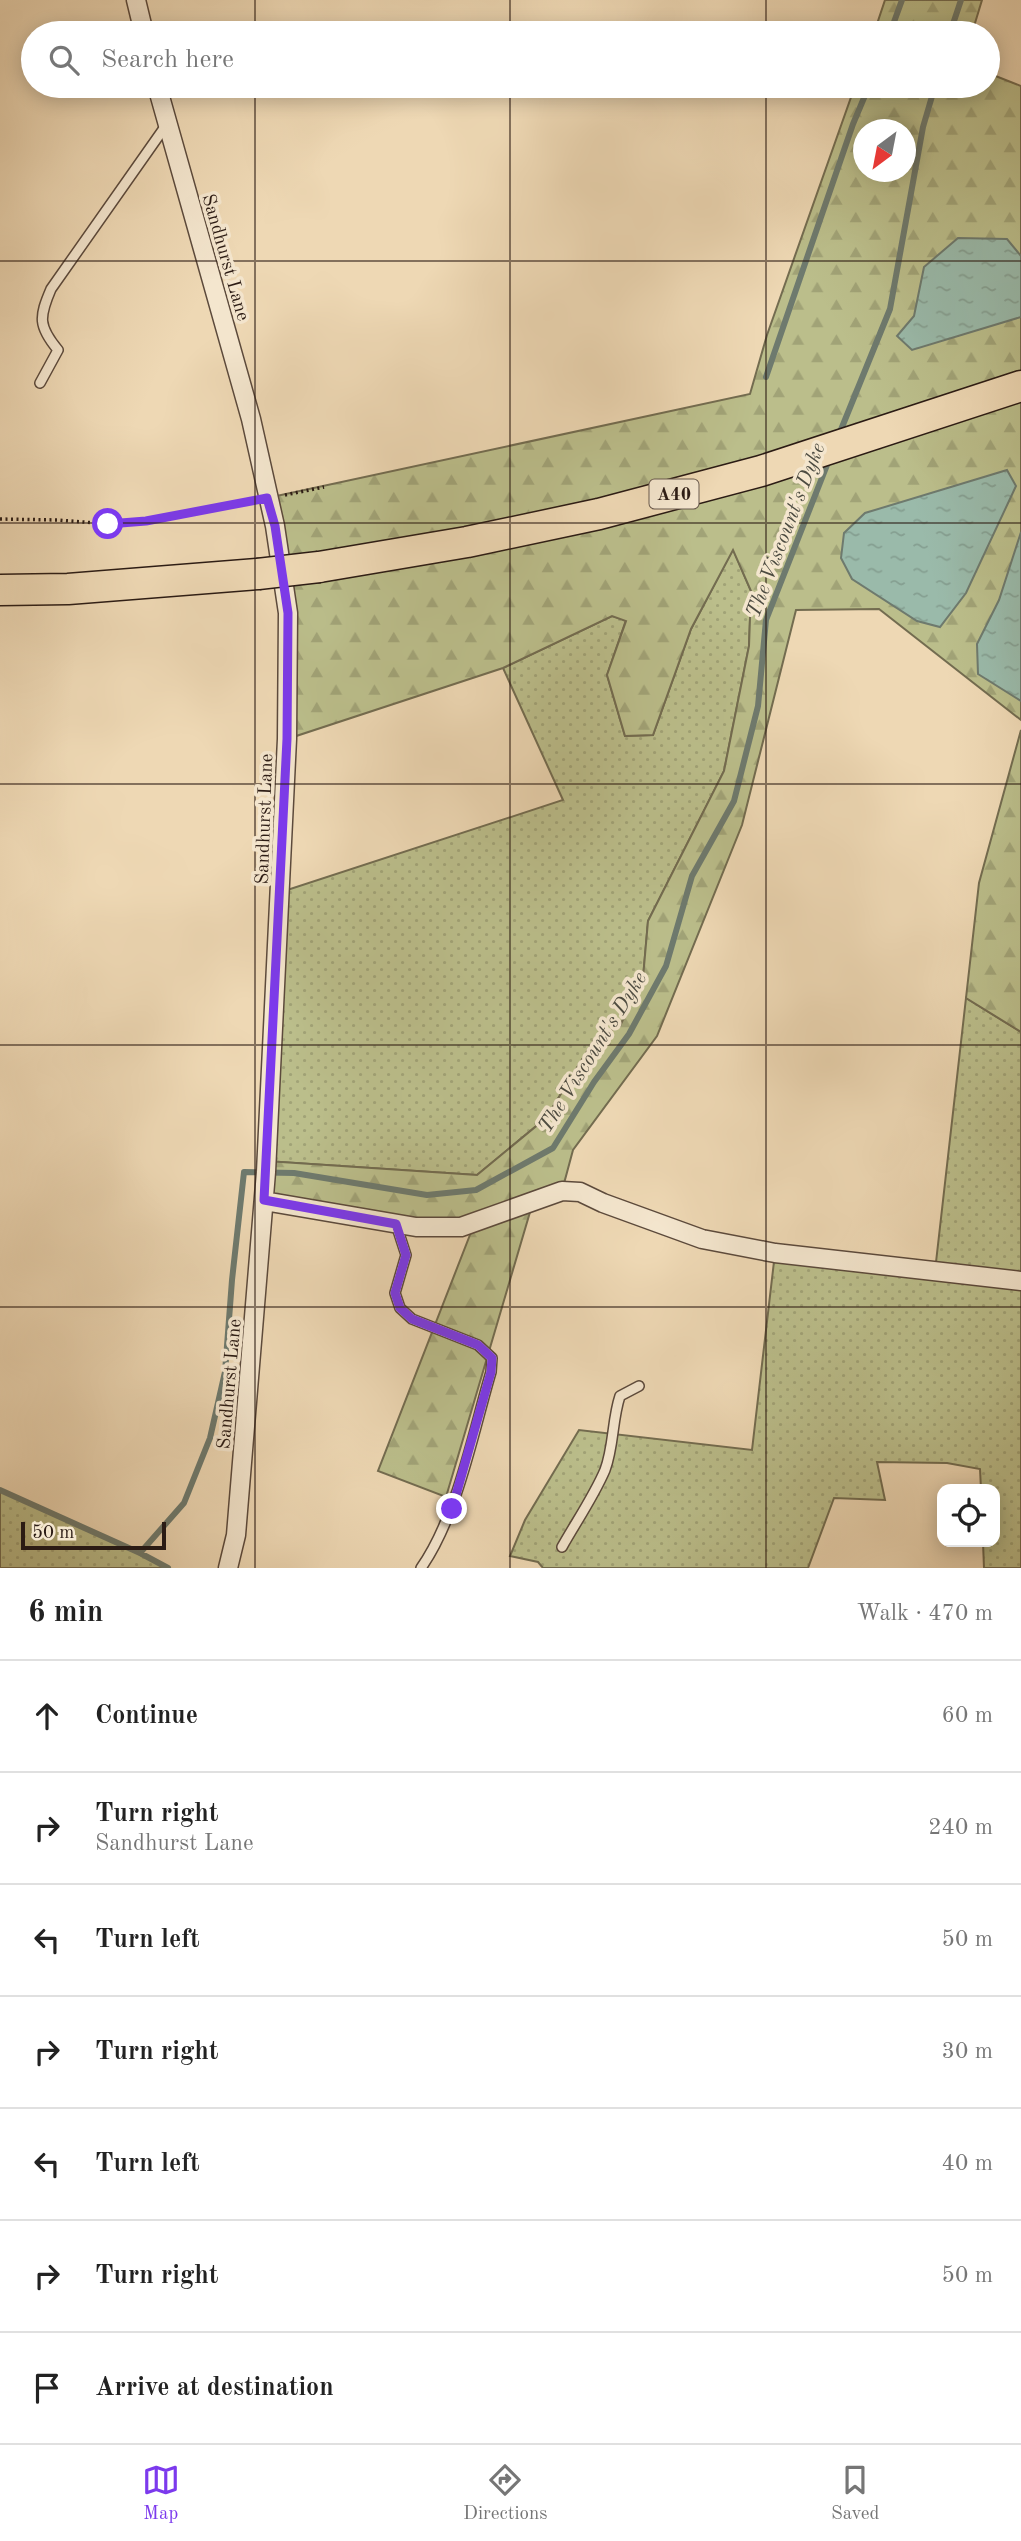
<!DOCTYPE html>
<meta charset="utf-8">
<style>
:root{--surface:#fff;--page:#f6f6f6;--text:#222;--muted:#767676;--line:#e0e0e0;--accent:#7c3aed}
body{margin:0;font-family:"Old Standard TT",serif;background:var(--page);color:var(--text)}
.controls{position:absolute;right:21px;bottom:21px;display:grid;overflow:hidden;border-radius:14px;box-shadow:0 4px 18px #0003}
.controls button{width:63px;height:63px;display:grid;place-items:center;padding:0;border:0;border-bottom:2px solid var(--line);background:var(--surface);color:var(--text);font:35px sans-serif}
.compass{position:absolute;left:853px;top:119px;width:63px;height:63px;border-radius:50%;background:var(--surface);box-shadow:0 4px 18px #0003;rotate:212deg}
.scale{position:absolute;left:21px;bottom:18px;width:145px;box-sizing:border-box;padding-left:7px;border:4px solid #2b1b14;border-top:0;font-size:19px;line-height:24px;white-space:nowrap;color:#2b1b14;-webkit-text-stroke:5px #f4e6ce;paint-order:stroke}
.stop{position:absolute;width:21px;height:21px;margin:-16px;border:5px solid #7c3aed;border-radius:50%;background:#fff}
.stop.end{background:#7c3aed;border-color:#fff;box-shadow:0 2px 7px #0008}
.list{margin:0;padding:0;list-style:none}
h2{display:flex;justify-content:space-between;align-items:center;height:91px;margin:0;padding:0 28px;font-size:30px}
h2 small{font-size:23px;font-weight:400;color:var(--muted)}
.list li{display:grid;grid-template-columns:46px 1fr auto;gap:21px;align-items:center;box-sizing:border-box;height:112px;padding:0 28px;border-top:2px solid var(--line)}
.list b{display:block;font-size:26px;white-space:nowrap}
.list p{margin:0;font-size:23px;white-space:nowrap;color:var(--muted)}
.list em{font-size:23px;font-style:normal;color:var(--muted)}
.icon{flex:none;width:38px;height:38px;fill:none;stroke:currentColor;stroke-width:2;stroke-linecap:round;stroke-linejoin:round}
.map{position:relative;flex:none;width:1021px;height:1568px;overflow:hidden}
.search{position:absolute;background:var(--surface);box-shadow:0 4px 18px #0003;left:21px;right:21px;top:21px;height:77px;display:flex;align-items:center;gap:18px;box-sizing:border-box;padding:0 24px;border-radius:38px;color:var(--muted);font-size:26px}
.sheet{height:875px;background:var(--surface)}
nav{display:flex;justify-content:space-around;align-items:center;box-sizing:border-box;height:98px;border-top:2px solid var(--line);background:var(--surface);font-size:19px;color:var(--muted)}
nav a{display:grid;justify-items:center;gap:4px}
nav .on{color:var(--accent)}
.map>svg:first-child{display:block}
.grass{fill:url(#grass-dots);stroke:#736c50;stroke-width:2}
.forest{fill:url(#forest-firs);stroke:#736c50;stroke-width:2;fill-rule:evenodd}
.water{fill:url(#water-ripples);stroke:#6e7a6e;stroke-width:2}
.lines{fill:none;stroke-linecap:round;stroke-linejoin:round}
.stream{stroke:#6e7a6e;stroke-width:6}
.service-casing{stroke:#5c4a3c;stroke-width:12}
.minor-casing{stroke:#5c4a3c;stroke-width:21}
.trunk-casing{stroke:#2b1b14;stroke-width:33}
.path{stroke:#2b1b14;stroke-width:3.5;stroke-dasharray:2 3.5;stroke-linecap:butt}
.service{stroke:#f4e6ce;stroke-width:9}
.minor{stroke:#f4e6ce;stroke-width:18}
.trunk{stroke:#eed8b4;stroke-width:30}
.trunk-bridge-casing{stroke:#2b1b14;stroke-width:33;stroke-linecap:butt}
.trunk-bridge{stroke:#eed8b4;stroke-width:30}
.route{stroke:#7c3aed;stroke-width:9}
.grid{fill:none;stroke:#2b1b14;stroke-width:2;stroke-opacity:0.55}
.labels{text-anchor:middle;stroke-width:7;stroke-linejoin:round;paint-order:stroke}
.shield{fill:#f4e6ce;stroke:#67584c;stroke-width:2}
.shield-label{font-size:18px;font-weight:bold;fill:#2b1b14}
.street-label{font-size:19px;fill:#2b1b14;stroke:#f4e6ce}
.water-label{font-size:21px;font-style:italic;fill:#4c4b41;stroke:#f4e6ce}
</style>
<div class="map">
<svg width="1021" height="1568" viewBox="0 0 1021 1568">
<defs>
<pattern id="grass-dots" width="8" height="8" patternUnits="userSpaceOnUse" patternTransform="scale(1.75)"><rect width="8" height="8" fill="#bbbe8b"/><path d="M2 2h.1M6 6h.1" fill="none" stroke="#a1a377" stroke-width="1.8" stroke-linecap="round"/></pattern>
<pattern id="forest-firs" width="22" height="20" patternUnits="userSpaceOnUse" patternTransform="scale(1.75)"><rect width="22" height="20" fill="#bbbe8b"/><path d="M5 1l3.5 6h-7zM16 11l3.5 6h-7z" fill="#a1a377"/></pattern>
<pattern id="water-ripples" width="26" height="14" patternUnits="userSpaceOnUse" patternTransform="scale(1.75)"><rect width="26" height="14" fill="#9abaaa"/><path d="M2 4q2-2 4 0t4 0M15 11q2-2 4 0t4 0" fill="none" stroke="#859f91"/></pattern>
</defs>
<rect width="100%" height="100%" fill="#eed8b4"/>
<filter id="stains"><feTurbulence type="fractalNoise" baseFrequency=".00286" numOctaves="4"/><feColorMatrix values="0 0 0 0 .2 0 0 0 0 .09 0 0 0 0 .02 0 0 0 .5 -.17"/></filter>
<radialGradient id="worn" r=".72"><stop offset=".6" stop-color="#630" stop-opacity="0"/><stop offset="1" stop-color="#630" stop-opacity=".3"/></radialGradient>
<path class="grass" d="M733 549 751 591 749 646 724 771 648 921 643 978 620 1026 596 1037 546 1118 477 1175 266 1161 281 892 563 800 503 668 612 616 626 620 607 675 625 736 653 735 691 629Z
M966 998 1021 1032V1568H984L983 1542H995V1489H981L980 1469 947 1463 877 1462 885 1500 834 1498 808 1568H543L538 1562 510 1556 525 1520 579 1430 752 1450 775 1253 935 1271Z
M0 1490 140 1553 168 1568H0Z"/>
<path class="forest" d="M885 0H982L972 33H874Z
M988 73 1021 86V720L879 609 796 610 742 825 657 1036 573 1150 562 1191 533 1202 446 1497 378 1471 475 1222 461 1227 264 1201 266 1161 477 1175 546 1118 596 1037 620 1026 643 978 648 921 724 771 749 646 751 591 733 550 691 629 653 735 625 736 607 675 626 621 612 616 503 668 287 739 288 613 267 498 750 394 767 335 855 86H988ZM864 130H906V172H864Z
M1021 730V1032L966 998 979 883Z"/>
<path class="water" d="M958 238 1007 239 1021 256V317L912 350 897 336 914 316 924 267Z
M1007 470 1016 486 966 593 940 627 917 621 852 579 841 558 844 533 865 513Z
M1021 532V701L978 674 977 644 999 600Z"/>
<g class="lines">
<path class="stream" d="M890 33 902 0
M950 33 961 0
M766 377 853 124 869 86
M838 437 890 309 923 127 935 86
M0 1490 140 1553 168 1568
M140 1553 184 1503 210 1438 225 1372 232 1280 244 1172 294 1173 427 1195 476 1190 553 1148 594 1082 629 1034 666 966 692 876 734 801 758 706 766 620 829 460"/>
<g class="service-casing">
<path id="service" d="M40 383 58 350C38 326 39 317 51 289L167 124
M396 1224 406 1255 395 1293 400 1308 412 1319 478 1345 492 1358 491 1372C473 1433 457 1517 421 1568
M562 1547C576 1522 594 1496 605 1470 614 1446 612 1420 620 1396L639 1386"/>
</g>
<g class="minor-casing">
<path id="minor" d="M136 0 144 33
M157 86 251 419 275 526 288 613 287 739 266 1172 236 1535 228 1568
M264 1201 416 1227H461L562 1191 580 1192 603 1203 702 1239 775 1253 1021 1281"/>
</g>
<g class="trunk-casing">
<path id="trunk" d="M319 567 467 542 599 514 761 471 1021 386
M0 590 68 589 258 574"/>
</g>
<path class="path" d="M285 495 324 487
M0 519 57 520 109 524 147 521 219 506 254 502"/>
<use href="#service" class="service"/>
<use href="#minor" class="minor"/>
<use href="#trunk" class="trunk"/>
<g class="trunk-bridge-casing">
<path id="trunk-bridge" d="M258 574 319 567"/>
</g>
<use href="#trunk-bridge" class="trunk-bridge"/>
</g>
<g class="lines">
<path class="route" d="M108 524 146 521 267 498 275 526 288 613 287 739 264 1200 396 1224 406 1255 395 1293 400 1308 412 1319 478 1345 492 1358 491 1372 452 1509"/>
</g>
<path class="grid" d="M255 0V33M510 0V33M766 0V33M255 86V1568M510 86V1568M766 86V1568M0 261H1021M0 523H1021M0 784H1021M0 1045H1021M0 1307H1021"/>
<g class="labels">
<rect class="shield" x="649.5" y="479.5" width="49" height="29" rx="5"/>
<g class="shield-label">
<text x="674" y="500">A40</text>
</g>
<g class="street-label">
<text transform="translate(227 257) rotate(74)" y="7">Sandhurst Lane</text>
<text transform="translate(263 819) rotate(-88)" y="7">Sandhurst Lane</text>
<text transform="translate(228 1384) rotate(-85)" y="7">Sandhurst Lane</text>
</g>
<g class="water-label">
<text transform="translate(785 530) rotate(-69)" y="7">The Viscount's Dyke</text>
<text transform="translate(592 1052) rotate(-58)" y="7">The Viscount's Dyke</text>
</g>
</g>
<rect width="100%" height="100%" filter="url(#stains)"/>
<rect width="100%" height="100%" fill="url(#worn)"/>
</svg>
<div class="controls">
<button><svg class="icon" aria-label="locate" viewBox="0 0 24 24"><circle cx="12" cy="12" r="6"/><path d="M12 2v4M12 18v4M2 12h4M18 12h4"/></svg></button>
</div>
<svg class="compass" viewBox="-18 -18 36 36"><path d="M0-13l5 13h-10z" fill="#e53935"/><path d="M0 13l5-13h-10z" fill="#767676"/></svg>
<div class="scale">50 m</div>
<div class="stop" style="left:108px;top:524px"></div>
<div class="stop end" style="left:452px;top:1509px"></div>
<div class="search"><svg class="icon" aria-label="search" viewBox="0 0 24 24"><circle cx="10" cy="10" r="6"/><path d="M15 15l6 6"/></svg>Search here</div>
</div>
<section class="sheet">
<h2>6 min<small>Walk · 470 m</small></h2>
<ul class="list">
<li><svg class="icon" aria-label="ahead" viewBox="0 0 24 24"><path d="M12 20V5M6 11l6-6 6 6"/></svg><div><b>Continue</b></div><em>60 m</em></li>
<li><svg class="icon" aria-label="right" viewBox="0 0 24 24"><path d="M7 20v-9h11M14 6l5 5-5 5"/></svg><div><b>Turn right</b><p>Sandhurst Lane</p></div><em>240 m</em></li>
<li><svg class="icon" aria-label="left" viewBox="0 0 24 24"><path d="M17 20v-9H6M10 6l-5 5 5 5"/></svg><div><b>Turn left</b></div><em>50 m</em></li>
<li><svg class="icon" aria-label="right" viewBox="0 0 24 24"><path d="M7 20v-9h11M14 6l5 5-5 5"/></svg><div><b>Turn right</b></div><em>30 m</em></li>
<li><svg class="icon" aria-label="left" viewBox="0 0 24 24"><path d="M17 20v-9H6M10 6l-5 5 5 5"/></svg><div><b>Turn left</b></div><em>40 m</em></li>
<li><svg class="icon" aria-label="right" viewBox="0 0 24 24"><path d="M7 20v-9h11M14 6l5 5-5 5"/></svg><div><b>Turn right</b></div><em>50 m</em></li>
<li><svg class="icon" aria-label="arrive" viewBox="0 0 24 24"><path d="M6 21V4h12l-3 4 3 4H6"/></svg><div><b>Arrive at destination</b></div></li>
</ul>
</section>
<nav>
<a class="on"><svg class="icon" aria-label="map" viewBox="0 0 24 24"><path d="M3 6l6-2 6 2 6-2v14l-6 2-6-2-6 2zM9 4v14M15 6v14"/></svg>Map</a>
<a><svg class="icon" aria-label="directions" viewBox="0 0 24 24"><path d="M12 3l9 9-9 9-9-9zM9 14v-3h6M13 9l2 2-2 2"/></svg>Directions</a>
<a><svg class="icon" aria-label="saved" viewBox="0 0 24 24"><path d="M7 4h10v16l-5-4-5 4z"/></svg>Saved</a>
</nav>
